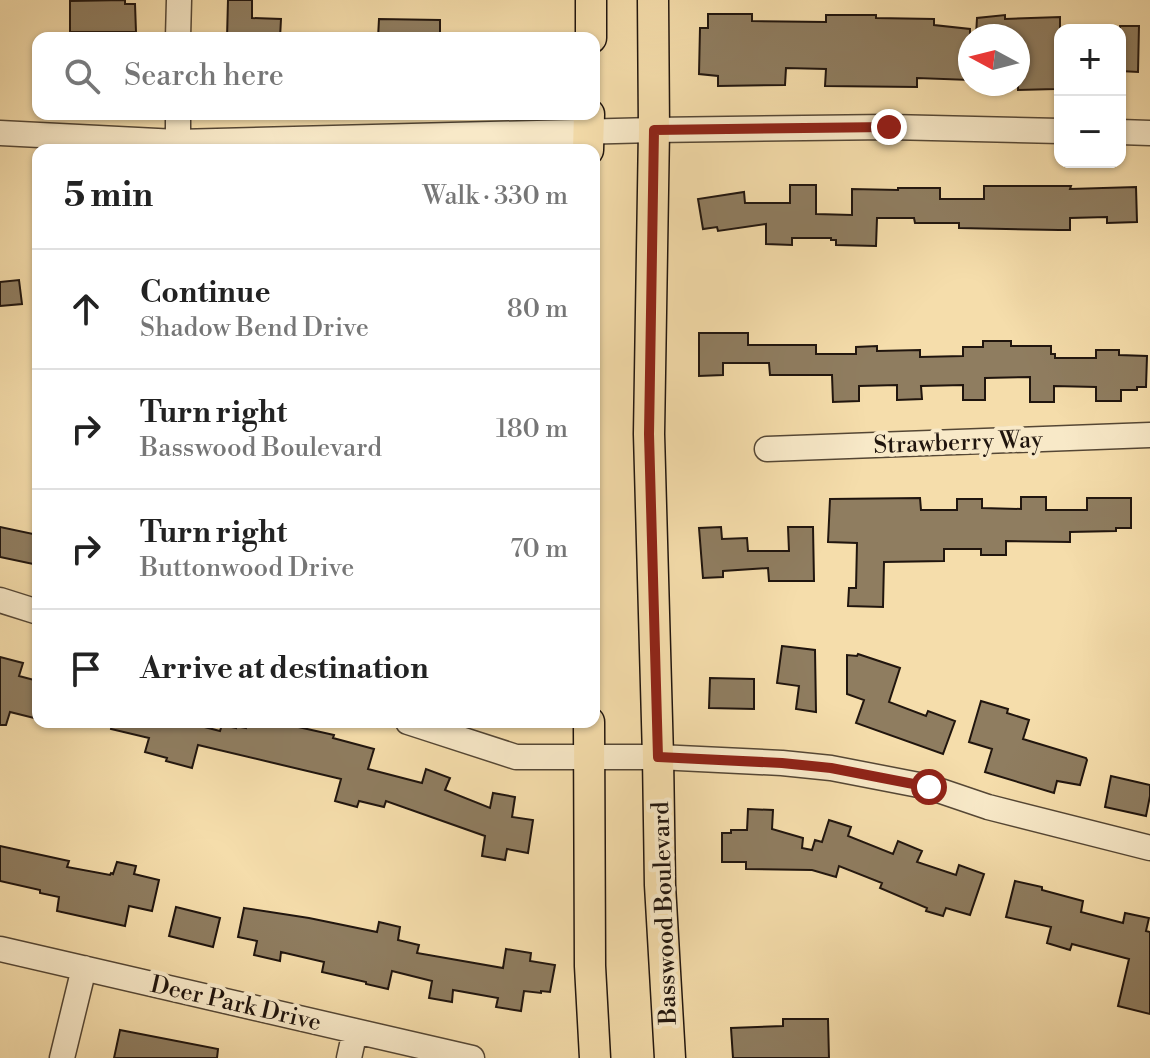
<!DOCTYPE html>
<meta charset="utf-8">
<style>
:root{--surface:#fff;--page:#f6f6f6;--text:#222;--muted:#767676;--line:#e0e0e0}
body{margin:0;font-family:"Libre Bodoni",serif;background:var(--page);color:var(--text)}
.controls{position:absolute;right:24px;top:24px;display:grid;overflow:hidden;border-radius:16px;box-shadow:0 2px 6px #0004}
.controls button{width:72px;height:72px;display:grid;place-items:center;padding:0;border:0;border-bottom:2px solid var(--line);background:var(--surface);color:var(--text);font:40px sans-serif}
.compass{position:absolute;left:958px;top:24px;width:72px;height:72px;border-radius:50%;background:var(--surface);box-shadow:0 2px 6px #0004;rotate:277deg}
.stop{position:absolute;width:24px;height:24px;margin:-18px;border:6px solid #8f2418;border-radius:50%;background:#fff}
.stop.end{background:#8f2418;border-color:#fff;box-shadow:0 2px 8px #0008}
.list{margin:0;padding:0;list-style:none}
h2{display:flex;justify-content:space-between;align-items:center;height:104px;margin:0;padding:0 32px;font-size:34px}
h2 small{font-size:26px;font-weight:400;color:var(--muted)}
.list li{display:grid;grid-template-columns:52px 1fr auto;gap:24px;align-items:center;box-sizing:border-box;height:120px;padding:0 32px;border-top:2px solid var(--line)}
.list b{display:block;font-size:30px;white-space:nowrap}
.list p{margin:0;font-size:26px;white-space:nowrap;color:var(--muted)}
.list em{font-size:26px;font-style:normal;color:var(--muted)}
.icon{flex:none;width:44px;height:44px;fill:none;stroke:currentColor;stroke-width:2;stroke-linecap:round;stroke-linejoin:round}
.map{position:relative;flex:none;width:1150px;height:1058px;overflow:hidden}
.search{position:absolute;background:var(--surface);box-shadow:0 2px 6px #0004;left:32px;top:32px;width:568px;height:88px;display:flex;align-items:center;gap:20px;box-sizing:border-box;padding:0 28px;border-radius:16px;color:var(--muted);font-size:30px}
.panel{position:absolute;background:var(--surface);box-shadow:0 2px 6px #0004;left:32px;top:144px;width:568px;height:584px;border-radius:16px}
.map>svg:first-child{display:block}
.building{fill:#8f7d60;stroke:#20150e;stroke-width:2}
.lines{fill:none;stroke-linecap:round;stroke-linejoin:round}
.minor-casing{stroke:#554735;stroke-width:27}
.major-casing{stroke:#20150e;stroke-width:33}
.minor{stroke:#f8e9c8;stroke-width:24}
.major{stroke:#f5ddab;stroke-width:30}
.route{stroke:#8f2418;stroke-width:10}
.labels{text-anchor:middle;stroke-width:8;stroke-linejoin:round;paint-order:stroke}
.street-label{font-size:24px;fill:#20150e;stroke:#f8e9c8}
</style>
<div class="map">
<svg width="1150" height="1058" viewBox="0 0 1150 1058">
<rect width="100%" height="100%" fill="#f5ddab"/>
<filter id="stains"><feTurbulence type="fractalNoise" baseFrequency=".0025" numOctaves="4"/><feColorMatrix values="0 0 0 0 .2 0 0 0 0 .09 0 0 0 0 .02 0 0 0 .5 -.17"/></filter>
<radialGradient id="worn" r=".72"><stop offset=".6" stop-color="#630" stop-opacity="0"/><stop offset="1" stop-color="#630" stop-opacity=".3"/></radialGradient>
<path class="building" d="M125 0V4H135L136 32H70V1Z
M228 0H252V18L281 19 280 38H227Z
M708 14H752V21L826 22V15H876V18L934 19V25L970 29V80L917 78V87L825 86 826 69 786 68 785 85 718 86V76L699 74 700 28H708Z
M1005 15V19L1060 17V87H1055V89L1018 90V36H976L977 18Z
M379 19 440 20V38H378Z
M1120 26H1139L1138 72 1120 71Z
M790 185H816V214L852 215V189L898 190V188H940V199H984V186H1071L1070 189 1136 187 1137 222 1107 223V217L1070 218V230H1059L959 228V223H915L914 218H877L876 246 836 245V240H831V238H792V245L766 244V224L718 231 717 227 703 229 698 199 744 192 745 203H790Z
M19 280 22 304 0 306V282Z
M699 333H748V345H816V354H856V347L877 346V351L920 350V357L963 356V347H983V341H1011V346H1051V354H1055V358H1096V350H1119V355L1147 356 1146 387H1137V390H1121V401H1096V387L1054 386V402H1030V377L985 378V400H963V385L921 386 922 399 897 400V385L859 386V401L833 402 832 375H770L769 363H723V375L699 376Z
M1021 497H1046V510H1087V498H1131V528H1116V531L1070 532V542L1006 541V555H981V549H944V561L884 562 883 607 848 606 849 588H856L857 543 828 542 830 499 920 498 921 510H957V499H982V508L1021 509Z
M0 527 38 535V565L0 557Z
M721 527 722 539 747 538 748 551H789L788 527H813L814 581H769L768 568 723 571V577L703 578 699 528Z
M782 646 815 650 816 712 796 709 799 686 777 683Z
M858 654 900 668 889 702 926 716 928 711 955 721 943 754 856 723 864 700 847 694V655L857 656Z
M0 657 23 663 19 676 38 681V719L10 712 6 725H0Z
M710 678 754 679V709L709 708Z
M981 701 1008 709 1007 713 1029 720 1023 739 1086 758 1087 760 1080 785 1057 781 1054 793 985 772 992 749 969 742Z
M112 722H185L220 731 222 725 236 728V726L246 728 247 722H276L334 735 333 738 374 749 368 769 422 783 426 769 450 778 445 790 490 808 493 793 515 797 512 817 533 820 528 853 507 849 505 860 482 856 485 836 386 801 384 807 359 801 357 807 335 801 341 779 198 745 192 768 166 761 167 758 145 752 149 738 111 729Z
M1111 776 1150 785V796L1146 816 1105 807Z
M748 809 773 810 772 829 803 838 802 848 812 850 815 840 822 842 829 820 851 827 848 836 893 854 898 841 922 851 917 862 956 875 959 865 984 874 970 915 946 908 943 916 926 911 927 908 880 888 882 883 839 866 836 877 812 870 746 869V862H722V833H731V830H747Z
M0 846 69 861 67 867 110 875 111 873 113 874 117 862 136 866 134 874 159 880 152 911 129 906 125 926 57 911 59 897 40 893V890L0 881Z
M1015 881 1042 887V890L1083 901 1081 912 1123 923 1125 913 1149 918 1146 931 1150 932V1014L1118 1006 1129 959 1072 944 1070 950 1047 943 1051 927 1006 917Z
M176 907 220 918 213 947 169 936Z
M244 908 309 918 377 932 379 922 400 927 398 940 419 945 417 953 503 968 506 949 531 953 530 961 555 965 550 992 541 991V993L524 991 521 1011 496 1007 498 998 453 990 452 1002 429 998 432 981 392 971 388 989 366 984V982L322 972 324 962 281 952 280 961 254 955 257 941 238 937Z
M783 1019H828L829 1058H733L731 1028 783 1026Z
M120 1030 218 1049 217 1058H114Z"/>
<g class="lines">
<g class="minor-casing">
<path id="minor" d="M178 38 179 0
M178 114V150
M1120 132 1150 133
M0 133 177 142 654 130 889 127 1060 131
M767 449 1150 435
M0 600 38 612
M408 722 516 757H658L782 763 831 768 929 787 988 807 1150 848
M0 949 472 1058
M62 1058 84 968
M349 1058 355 1031"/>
</g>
<g class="major-casing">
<path id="major" d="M653 0 654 130 649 434 658 757 660 885 670 1058
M591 38V0
M588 150 589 114
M589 722 590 966 595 1058"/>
</g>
<use href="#minor" class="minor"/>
<use href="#major" class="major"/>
</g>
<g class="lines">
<path class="route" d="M889 127 654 130 649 434 658 757 782 763 831 768 929 787"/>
</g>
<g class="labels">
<g class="street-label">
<text transform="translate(958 442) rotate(-2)" y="8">Strawberry Way</text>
<text transform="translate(664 913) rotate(-92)" y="8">Basswood Boulevard</text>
<text transform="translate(236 1003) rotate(13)" y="8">Deer Park Drive</text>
</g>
</g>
<rect width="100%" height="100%" filter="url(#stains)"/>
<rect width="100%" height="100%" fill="url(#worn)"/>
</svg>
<div class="controls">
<button>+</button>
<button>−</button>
</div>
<svg class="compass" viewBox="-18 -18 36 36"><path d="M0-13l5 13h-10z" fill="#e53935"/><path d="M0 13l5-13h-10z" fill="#767676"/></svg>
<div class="stop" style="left:929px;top:787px"></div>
<div class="stop end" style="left:889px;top:127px"></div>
<div class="search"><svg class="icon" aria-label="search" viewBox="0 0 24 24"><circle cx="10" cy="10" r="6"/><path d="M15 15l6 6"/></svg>Search here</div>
<section class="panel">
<h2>5 min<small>Walk · 330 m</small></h2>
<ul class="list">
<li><svg class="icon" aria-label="ahead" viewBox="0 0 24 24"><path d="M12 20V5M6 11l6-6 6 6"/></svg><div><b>Continue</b><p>Shadow Bend Drive</p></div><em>80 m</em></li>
<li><svg class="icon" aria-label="right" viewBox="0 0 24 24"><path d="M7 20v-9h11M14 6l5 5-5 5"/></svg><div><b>Turn right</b><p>Basswood Boulevard</p></div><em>180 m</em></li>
<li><svg class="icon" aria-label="right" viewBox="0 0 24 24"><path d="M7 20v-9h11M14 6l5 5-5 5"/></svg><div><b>Turn right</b><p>Buttonwood Drive</p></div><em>70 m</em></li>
<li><svg class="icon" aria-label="arrive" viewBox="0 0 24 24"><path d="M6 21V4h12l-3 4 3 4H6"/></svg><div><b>Arrive at destination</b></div></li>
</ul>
</section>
</div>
